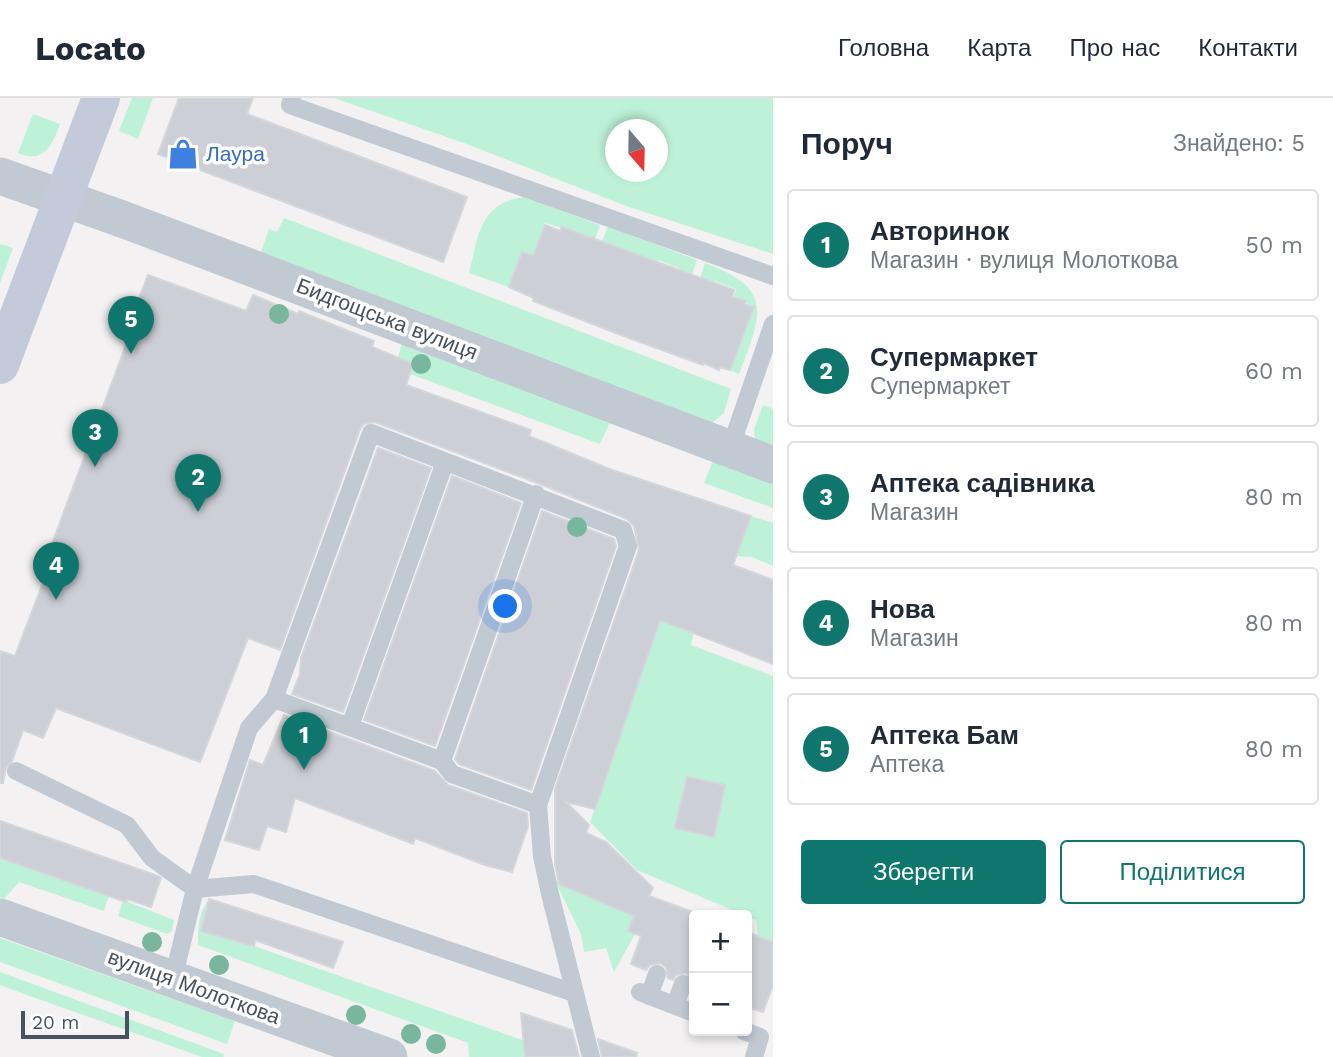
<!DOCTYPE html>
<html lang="uk">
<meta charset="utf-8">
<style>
:root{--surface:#fff;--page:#f6f6f7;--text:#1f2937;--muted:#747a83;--line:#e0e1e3;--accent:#0f766e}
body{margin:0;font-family:"Work Sans",sans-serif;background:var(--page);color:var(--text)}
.controls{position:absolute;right:21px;bottom:21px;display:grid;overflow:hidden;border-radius:7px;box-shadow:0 4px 10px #0003}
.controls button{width:63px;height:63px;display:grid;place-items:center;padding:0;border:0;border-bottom:2px solid var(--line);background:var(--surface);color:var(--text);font:35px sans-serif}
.compass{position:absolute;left:605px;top:21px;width:63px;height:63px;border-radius:50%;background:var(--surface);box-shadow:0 4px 10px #0003;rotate:160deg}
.scale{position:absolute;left:21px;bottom:18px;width:108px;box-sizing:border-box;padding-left:7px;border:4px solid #47515f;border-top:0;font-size:19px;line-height:24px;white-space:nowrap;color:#47515f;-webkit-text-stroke:5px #fff;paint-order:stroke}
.you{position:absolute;left:506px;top:509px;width:24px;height:24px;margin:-18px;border:5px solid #fff;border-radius:50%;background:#1a73e8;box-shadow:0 0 0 10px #1a73e833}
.badge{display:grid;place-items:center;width:46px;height:46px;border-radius:50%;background:var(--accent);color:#fff;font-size:23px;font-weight:700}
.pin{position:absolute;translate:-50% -58px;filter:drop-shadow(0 2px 4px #0008)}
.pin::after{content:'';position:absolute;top:37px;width:24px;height:21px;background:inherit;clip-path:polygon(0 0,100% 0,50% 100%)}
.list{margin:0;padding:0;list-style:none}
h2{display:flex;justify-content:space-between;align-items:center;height:91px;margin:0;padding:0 28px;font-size:30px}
h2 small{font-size:23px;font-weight:400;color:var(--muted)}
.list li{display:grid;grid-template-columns:46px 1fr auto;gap:21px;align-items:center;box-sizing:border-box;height:112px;margin:0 14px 14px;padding:0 14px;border:2px solid var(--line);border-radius:7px}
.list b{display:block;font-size:26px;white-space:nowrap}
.list p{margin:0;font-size:23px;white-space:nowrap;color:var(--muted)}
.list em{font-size:23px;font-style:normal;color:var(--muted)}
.actions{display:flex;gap:14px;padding:21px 28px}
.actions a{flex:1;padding:16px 0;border:2px solid var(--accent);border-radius:7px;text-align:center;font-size:24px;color:var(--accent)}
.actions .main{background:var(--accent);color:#fff}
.map{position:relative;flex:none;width:773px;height:959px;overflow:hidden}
header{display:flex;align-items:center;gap:42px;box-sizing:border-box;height:98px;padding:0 35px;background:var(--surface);border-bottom:2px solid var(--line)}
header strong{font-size:33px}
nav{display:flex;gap:38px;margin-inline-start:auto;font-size:24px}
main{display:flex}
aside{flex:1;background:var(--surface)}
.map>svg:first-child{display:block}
.green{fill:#bef2d8;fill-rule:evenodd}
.building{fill:#cccfd5;stroke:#d4d6dc;stroke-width:2}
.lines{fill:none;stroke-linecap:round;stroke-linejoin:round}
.lane{stroke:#c1c9d3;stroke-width:18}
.street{stroke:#c1c9d3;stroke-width:37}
.secondary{stroke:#c3cbda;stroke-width:38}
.tree{fill:#78b69e}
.labels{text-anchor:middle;stroke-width:7;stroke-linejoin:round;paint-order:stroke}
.shop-label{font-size:21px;fill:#366cbe;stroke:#fff;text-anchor:start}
.street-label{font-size:21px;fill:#47515f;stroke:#fff}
</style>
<header>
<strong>Locato</strong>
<nav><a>Головна</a><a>Карта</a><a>Про нас</a><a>Контакти</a></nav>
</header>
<main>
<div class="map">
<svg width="773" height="959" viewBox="0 0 773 959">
<rect width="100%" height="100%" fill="#f3f1f1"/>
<path class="green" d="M132 0H153L138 41 119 33Z
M334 0H773V156L626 108 464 45ZM615 32H657V74H615Z
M33 16 60 26C52 48 44 66 18 55Z
M524 99 600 127 594 144 579 135 545 125 533 158 522 155 509 189 469 175C479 137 479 105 524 99Z
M284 120 731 291 724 315 712 325 261 154 269 131 277 134Z
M608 128 697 162 691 180 678 175 679 170 658 162 655 169 600 149Z
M0 146 13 150 0 185Z
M705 165C773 190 763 214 739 276L730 272 754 209 734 198 736 191 714 183 711 188 699 183Z
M402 245 610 324 600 346 410 276 413 266 398 259Z
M763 307 773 311V348L755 341 754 331Z
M713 363 773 386V410L704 385Z
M751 418 773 425V468L752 459 733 458 723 424 746 433Z
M660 522 694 534 691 547 773 578V844L758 838 756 822 637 772 590 724Z
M0 760 109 798 104 813 19 784 4 801 0 799Z
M555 783 582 784 616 805 614 810 634 819 628 833 635 836 614 874 606 850 584 854 581 836Z
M209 801 201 833 254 848 571 959H469L468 945 198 847C198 831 198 814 209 801Z
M123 802 174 822 172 833 167 836 118 818Z
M0 840 235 923 227 946 0 864Z
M0 874 224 956 223 959H202L27 897 0 887Z"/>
<path class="building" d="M179 0H253L247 16 467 99 443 164 158 56Z
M545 127 560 133 562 129 734 192 732 199 746 203 744 206 754 209 730 272 720 269 719 272 704 265 703 267 621 237 533 203 534 200 509 189 522 154 533 158Z
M148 177 246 213 253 197 298 216 299 213 374 243 372 249 413 266 406 287 531 332 529 338 612 372 751 418 733 467 773 482V566L660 522 595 711 566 704 589 727 586 735 606 744 653 790 649 798 701 817H694V885L686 875 676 877 673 882 668 880 666 869 660 865 650 867 646 872 631 866 641 838 628 833 634 818 559 786 555 766V691L639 452 634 428 627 421 540 386 375 324 364 326 360 331 280 552 248 540 200 664 56 610 43 640 23 632 12 663 6 669 3 685H0V553L15 558 57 448 52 446 130 236 126 234Z
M378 350 431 370 343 614 292 596 300 576 301 560Z
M452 378 521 405 435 648 364 622Z
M542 413 614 441 616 448 531 692 459 666 455 661Z
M284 617 435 673 448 687 527 715 528 728 512 774 485 767 415 740 413 746 295 700 286 734 267 728 259 752 225 742 250 662 263 667Z
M687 679 725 687 714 739 675 730Z
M0 723 158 778 161 780 151 809 127 801 126 804 0 760Z
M209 801 343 844 333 870 255 842 254 848 201 833Z
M747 834 773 844V887L763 914 747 909Z
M521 915 572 932 579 959H525Z
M598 941 637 955 636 959H602Z"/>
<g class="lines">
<path class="lane" d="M292 0 290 7 773 178
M730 351 773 226
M274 601 442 663 452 676 538 707
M350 628 445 364
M442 663 536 396
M16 673 127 727 152 760 195 791 254 786 574 895
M173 881 195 791 249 630 274 601 371 335 623 432 628 448 538 707 542 758 550 796 591 959
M640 894 694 915
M649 898 657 876
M675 907 683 886
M744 933 760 939 754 959"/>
<path class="street" d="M0 78 122 121 773 367
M0 819 389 959"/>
<path class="secondary" d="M0 267 101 0"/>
</g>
<g class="tree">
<circle cx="279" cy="216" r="10"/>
<circle cx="421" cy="266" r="10"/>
<circle cx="577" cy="429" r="10"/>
<circle cx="152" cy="844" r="10"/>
<circle cx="219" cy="867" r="10"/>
<circle cx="356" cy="917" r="10"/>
<circle cx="411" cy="936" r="10"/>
<circle cx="436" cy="946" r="10"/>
</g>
<defs>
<g id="shop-bare" transform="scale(2.415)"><path d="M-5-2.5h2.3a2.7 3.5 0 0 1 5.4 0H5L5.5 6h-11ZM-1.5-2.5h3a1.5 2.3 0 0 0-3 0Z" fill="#3f7fe0" stroke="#fff" stroke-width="2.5" paint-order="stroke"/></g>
</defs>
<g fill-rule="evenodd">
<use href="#shop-bare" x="183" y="56"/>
</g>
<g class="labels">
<g class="shop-label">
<text x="206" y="63">Лаура</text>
</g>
<g class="street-label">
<text transform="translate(387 221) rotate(21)" y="7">Бидгощська вулиця</text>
<text transform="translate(194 889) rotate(20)" y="7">вулиця Молоткова</text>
</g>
</g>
</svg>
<div class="controls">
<button>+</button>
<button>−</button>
</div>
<svg class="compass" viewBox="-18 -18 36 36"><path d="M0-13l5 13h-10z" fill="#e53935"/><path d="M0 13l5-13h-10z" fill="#747a83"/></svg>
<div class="scale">20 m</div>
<div class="you"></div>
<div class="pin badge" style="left:304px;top:672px">1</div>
<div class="pin badge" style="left:198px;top:414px">2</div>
<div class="pin badge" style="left:95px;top:369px">3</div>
<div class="pin badge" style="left:56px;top:502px">4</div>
<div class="pin badge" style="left:131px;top:256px">5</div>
</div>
<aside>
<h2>Поруч<small>Знайдено: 5</small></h2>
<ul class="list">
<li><span class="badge">1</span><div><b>Авторинок</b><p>Магазин · вулиця Молоткова</p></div><em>50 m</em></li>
<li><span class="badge">2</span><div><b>Супермаркет</b><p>Супермаркет</p></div><em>60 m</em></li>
<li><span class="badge">3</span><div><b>Аптека садівника</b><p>Магазин</p></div><em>80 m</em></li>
<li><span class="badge">4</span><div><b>Нова</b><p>Магазин</p></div><em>80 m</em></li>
<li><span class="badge">5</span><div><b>Аптека Бам</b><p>Аптека</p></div><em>80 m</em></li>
</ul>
<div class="actions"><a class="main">Зберегти</a><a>Поділитися</a></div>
</aside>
</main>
